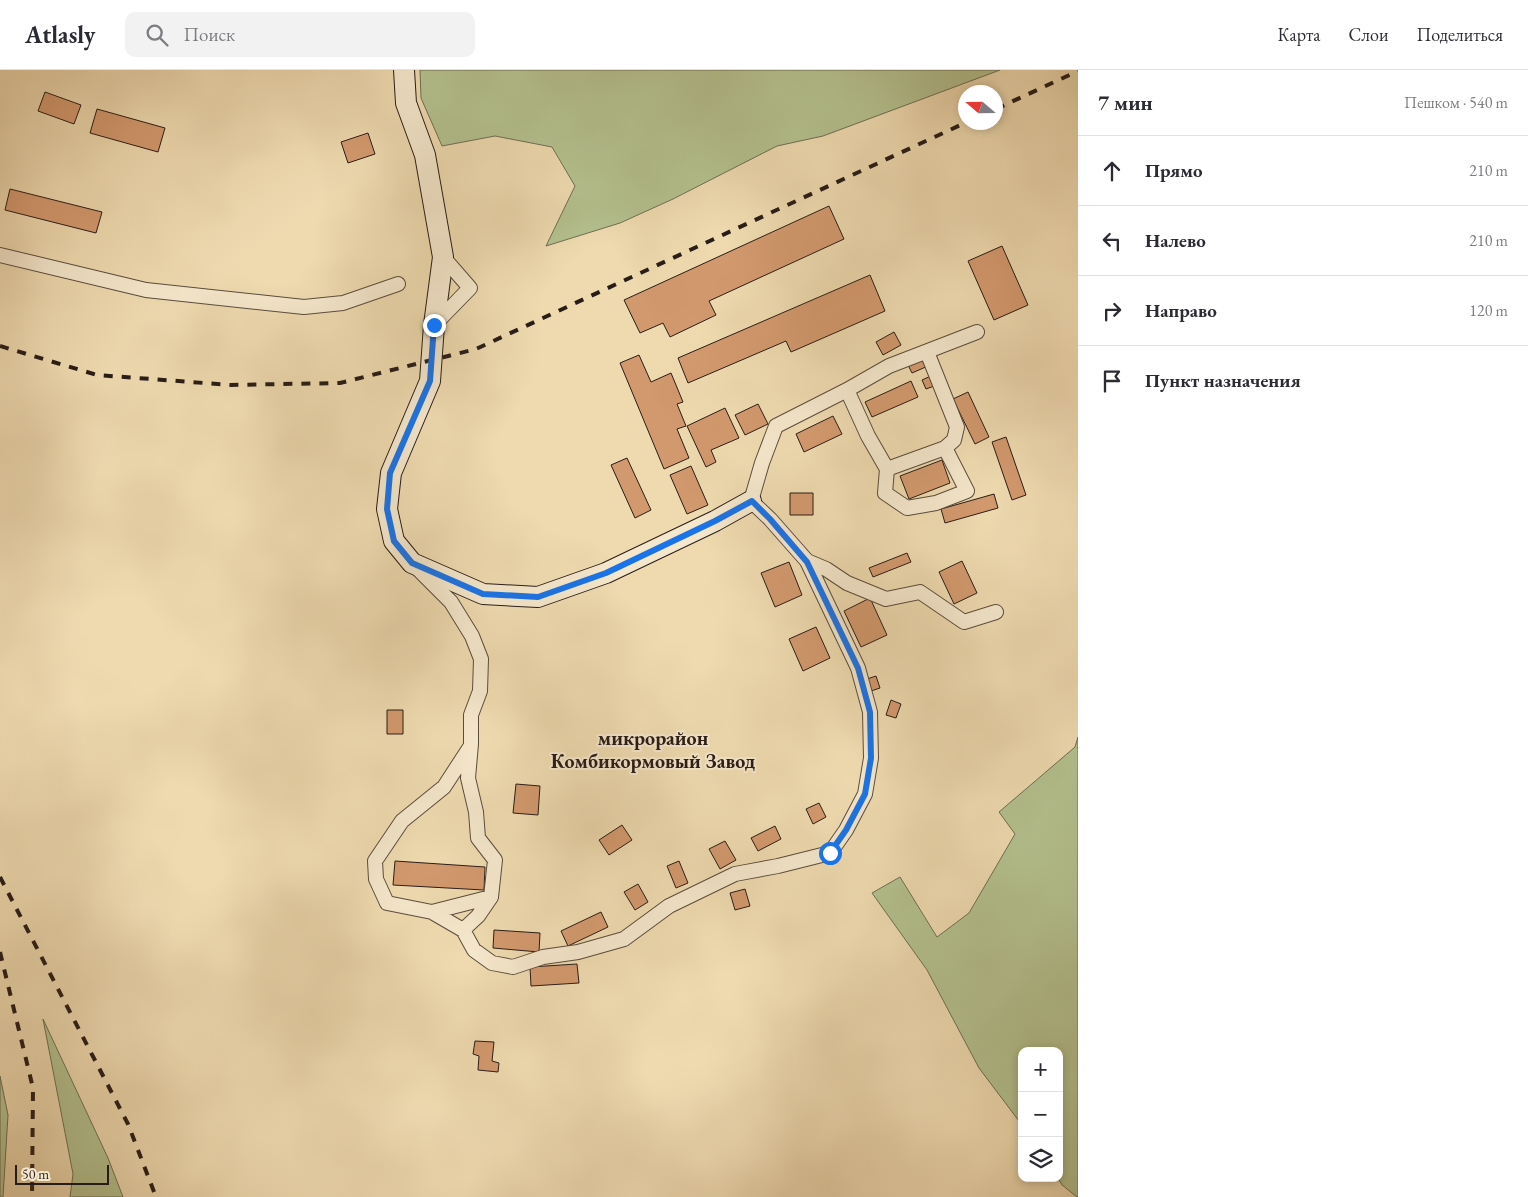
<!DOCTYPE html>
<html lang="ru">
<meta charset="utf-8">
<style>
:root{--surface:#fff;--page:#f2f2f3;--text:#2b2b33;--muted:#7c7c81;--line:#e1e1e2}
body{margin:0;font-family:"EB Garamond",serif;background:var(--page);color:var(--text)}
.controls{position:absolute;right:15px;bottom:15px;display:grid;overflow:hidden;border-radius:10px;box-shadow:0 2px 8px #0003}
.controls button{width:45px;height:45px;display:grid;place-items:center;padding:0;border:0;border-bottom:1px solid var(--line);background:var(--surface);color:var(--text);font:25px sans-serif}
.compass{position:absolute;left:958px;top:15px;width:45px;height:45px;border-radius:50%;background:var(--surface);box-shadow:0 2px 8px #0003;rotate:290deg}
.scale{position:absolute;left:15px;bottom:12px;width:94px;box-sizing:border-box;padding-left:5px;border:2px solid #281c17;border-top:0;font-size:14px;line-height:18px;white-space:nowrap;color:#281c17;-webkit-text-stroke:4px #f5e7cc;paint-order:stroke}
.stop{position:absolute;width:15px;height:15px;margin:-11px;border:4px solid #1a73e8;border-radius:50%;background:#fff}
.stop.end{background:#1a73e8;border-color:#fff;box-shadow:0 1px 5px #0008}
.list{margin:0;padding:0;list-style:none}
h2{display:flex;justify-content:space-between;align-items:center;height:65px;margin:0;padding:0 20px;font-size:21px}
h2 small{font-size:16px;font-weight:400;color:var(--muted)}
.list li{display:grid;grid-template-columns:32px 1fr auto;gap:15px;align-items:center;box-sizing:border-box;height:70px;padding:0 20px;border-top:1px solid var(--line)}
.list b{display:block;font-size:19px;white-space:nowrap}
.list em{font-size:16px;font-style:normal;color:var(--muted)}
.icon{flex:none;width:28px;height:28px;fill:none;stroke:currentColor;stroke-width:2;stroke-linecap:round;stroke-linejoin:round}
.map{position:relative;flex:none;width:1078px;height:1127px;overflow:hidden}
header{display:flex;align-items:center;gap:30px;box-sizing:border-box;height:70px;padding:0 25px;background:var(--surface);border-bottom:1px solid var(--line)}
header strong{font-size:24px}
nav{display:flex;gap:28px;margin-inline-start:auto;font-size:18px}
.search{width:350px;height:45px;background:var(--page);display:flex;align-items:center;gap:12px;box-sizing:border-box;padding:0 18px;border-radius:10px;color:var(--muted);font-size:19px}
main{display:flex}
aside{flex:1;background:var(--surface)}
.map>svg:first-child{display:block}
.green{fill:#b4c18f;stroke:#6e6e53}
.building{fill:#d3996e;stroke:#281c17}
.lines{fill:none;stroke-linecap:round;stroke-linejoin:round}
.street-casing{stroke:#5a4c3d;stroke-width:16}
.secondary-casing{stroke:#281c17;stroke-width:22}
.street{stroke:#f5e7cc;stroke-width:14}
.secondary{stroke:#f5e7cc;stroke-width:20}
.rail{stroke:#281c17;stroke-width:4;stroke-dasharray:9 9;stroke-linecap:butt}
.route{stroke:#1a73e8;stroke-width:6}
.labels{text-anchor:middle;stroke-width:4;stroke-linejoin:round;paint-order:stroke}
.neighbourhood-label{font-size:20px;font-weight:bold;fill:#281c17;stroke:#f5e7cc}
</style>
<header>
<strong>Atlasly</strong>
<div class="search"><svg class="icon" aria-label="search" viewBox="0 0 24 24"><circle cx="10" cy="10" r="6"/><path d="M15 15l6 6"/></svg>Поиск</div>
<nav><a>Карта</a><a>Слои</a><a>Поделиться</a></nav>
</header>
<main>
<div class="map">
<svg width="1078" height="1127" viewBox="0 0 1078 1127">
<rect width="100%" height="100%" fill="#efdab0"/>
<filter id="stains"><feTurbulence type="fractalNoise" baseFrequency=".004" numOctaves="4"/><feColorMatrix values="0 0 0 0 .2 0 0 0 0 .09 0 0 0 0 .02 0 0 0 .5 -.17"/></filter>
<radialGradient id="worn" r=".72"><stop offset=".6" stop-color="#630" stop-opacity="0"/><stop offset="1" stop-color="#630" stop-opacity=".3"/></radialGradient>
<path class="green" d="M420 0H1000L823 66 777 76 673 129 620 153 546 176 575 116 552 77 495 66 442 76 421 28Z
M1078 667V1127H1077L1062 1115 1058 1108 1059 981H1022V1055L979 998 927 900 872 823 900 807 937 867 969 843 1015 764 999 742 1075 677Z
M43 949 108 1088 123 1127H70L73 1104Z
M0 1006 8 1045 3 1127H0Z"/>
<path class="building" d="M45 22 81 35 74 54 38 41Z
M97 39 165 58 158 82 90 63Z
M368 63 375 84 348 93 341 72Z
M10 119 102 142 96 163 5 140Z
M829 136 844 169 709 231 716 245 670 267 663 253 640 263 624 230Z
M1002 176 1028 235 994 250 968 191Z
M870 205 885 241 791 282 786 271 688 313 678 288Z
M894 262 901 275 883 285 876 272Z
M639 285 651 312 671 303 683 332 677 334 686 356 677 359 689 388 664 399 620 293Z
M924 288 928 296 912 303 908 295Z
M933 305 937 315 926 319 922 310Z
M911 311 918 327 872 347 865 332Z
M968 322 989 367 975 374 953 329Z
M758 334 768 354 745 365 735 345Z
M725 338 739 368 711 380 716 392 706 397 687 356Z
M833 346 842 364 804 382 796 364Z
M1006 367 1026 425 1012 430 992 372Z
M627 388 651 440 635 448 611 395Z
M942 390 950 413 909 429 900 406Z
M691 396 708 435 687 444 670 405Z
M790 423H813V445H790Z
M994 424 998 438 945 453 941 439Z
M907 483 911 492 873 507 869 498Z
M962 491 977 523 954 534 939 502Z
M789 492 802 525 775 537 761 503Z
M870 528 887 565 861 577 844 541Z
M816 557 830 588 803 601 789 569Z
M876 606 880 618 871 621 867 609Z
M891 630 901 634 896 648 886 645Z
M387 640H403V664H387Z
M516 714 540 716 538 745 513 743Z
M819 733 826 747 813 754 806 739Z
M622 755 632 770 609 785 599 770Z
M775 756 781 769 758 781 751 768Z
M725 771 736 790 720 799 709 779Z
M395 791 485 797 484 820 393 815Z
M679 791 688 813 676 818 667 796Z
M638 814 648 832 635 840 624 822Z
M745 819 750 836 735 840 730 823Z
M601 842 608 857 568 876 561 861Z
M494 860 540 863 539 882 493 878Z
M577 894 579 913 531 916 530 897Z
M475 971 494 972 492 991 499 993 498 1002 478 1000 479 986 473 984Z"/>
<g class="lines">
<g class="street-casing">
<path id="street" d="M0 185 146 220 304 237 343 233 398 214
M434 255 470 218 443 187
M927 282 957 357 954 370 945 378
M847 320 868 366 887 399 885 423 907 438 936 433 967 421 945 378 887 399
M807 491 826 499 847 513 886 529 920 522 964 552 996 542
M419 500 451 532 472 566 481 589 480 621 471 645V674L468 708 476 742 478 768 495 790 491 827 478 846 463 860 474 880 492 893 513 897 543 887 578 882 624 869 669 836 735 804 778 796 830 783 846 760 865 724 871 688 870 642 858 598 807 491 770 449 751 431 762 393 776 356 847 320 889 296 977 262
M470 677 444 717 402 751 375 791 376 809 387 833 432 842 491 827
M432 842 463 860"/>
</g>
<g class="secondary-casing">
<path id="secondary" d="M404 0 406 33 425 85 443 187 434 255 430 311 391 403 387 439 394 471 412 493 483 524 538 527 606 503 715 451 751 431"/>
</g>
<use href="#street" class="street"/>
<use href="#secondary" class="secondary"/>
<path class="rail" d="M996 39 1078 1
M0 276 97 305 231 315 340 313 476 279 967 52
M0 807 128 1054 156 1127
M0 882 33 1018 32 1127"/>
</g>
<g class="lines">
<path class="route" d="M434 255 430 311 390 403 387 439 394 471 412 493 483 524 538 527 606 503 715 451 752 431 770 449 807 492 858 598 870 642 871 688 865 724 846 760 830 783"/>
</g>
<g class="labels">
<g class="neighbourhood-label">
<text x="653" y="675">микрорайон<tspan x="653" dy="23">Комбикормовый Завод</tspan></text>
</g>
</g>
<rect width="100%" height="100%" filter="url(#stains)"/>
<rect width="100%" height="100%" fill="url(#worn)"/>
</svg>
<div class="controls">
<button>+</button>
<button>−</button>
<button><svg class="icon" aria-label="layers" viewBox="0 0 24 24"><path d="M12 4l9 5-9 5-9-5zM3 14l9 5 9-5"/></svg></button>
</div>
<svg class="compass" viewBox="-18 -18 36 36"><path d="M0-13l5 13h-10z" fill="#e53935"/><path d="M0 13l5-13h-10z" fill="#7c7c81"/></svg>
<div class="scale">50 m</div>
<div class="stop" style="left:830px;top:783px"></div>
<div class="stop end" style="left:434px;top:255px"></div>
</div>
<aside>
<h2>7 мин<small>Пешком · 540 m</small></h2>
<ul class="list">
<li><svg class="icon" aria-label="ahead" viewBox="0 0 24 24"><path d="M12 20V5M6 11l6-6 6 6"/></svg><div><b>Прямо</b></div><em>210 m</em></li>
<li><svg class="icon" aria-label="left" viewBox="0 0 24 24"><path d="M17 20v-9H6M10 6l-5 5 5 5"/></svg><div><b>Налево</b></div><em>210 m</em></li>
<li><svg class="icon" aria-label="right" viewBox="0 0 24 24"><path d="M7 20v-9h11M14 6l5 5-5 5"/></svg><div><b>Направо</b></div><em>120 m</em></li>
<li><svg class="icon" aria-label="arrive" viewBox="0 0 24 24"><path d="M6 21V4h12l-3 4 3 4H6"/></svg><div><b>Пункт назначения</b></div></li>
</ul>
</aside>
</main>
